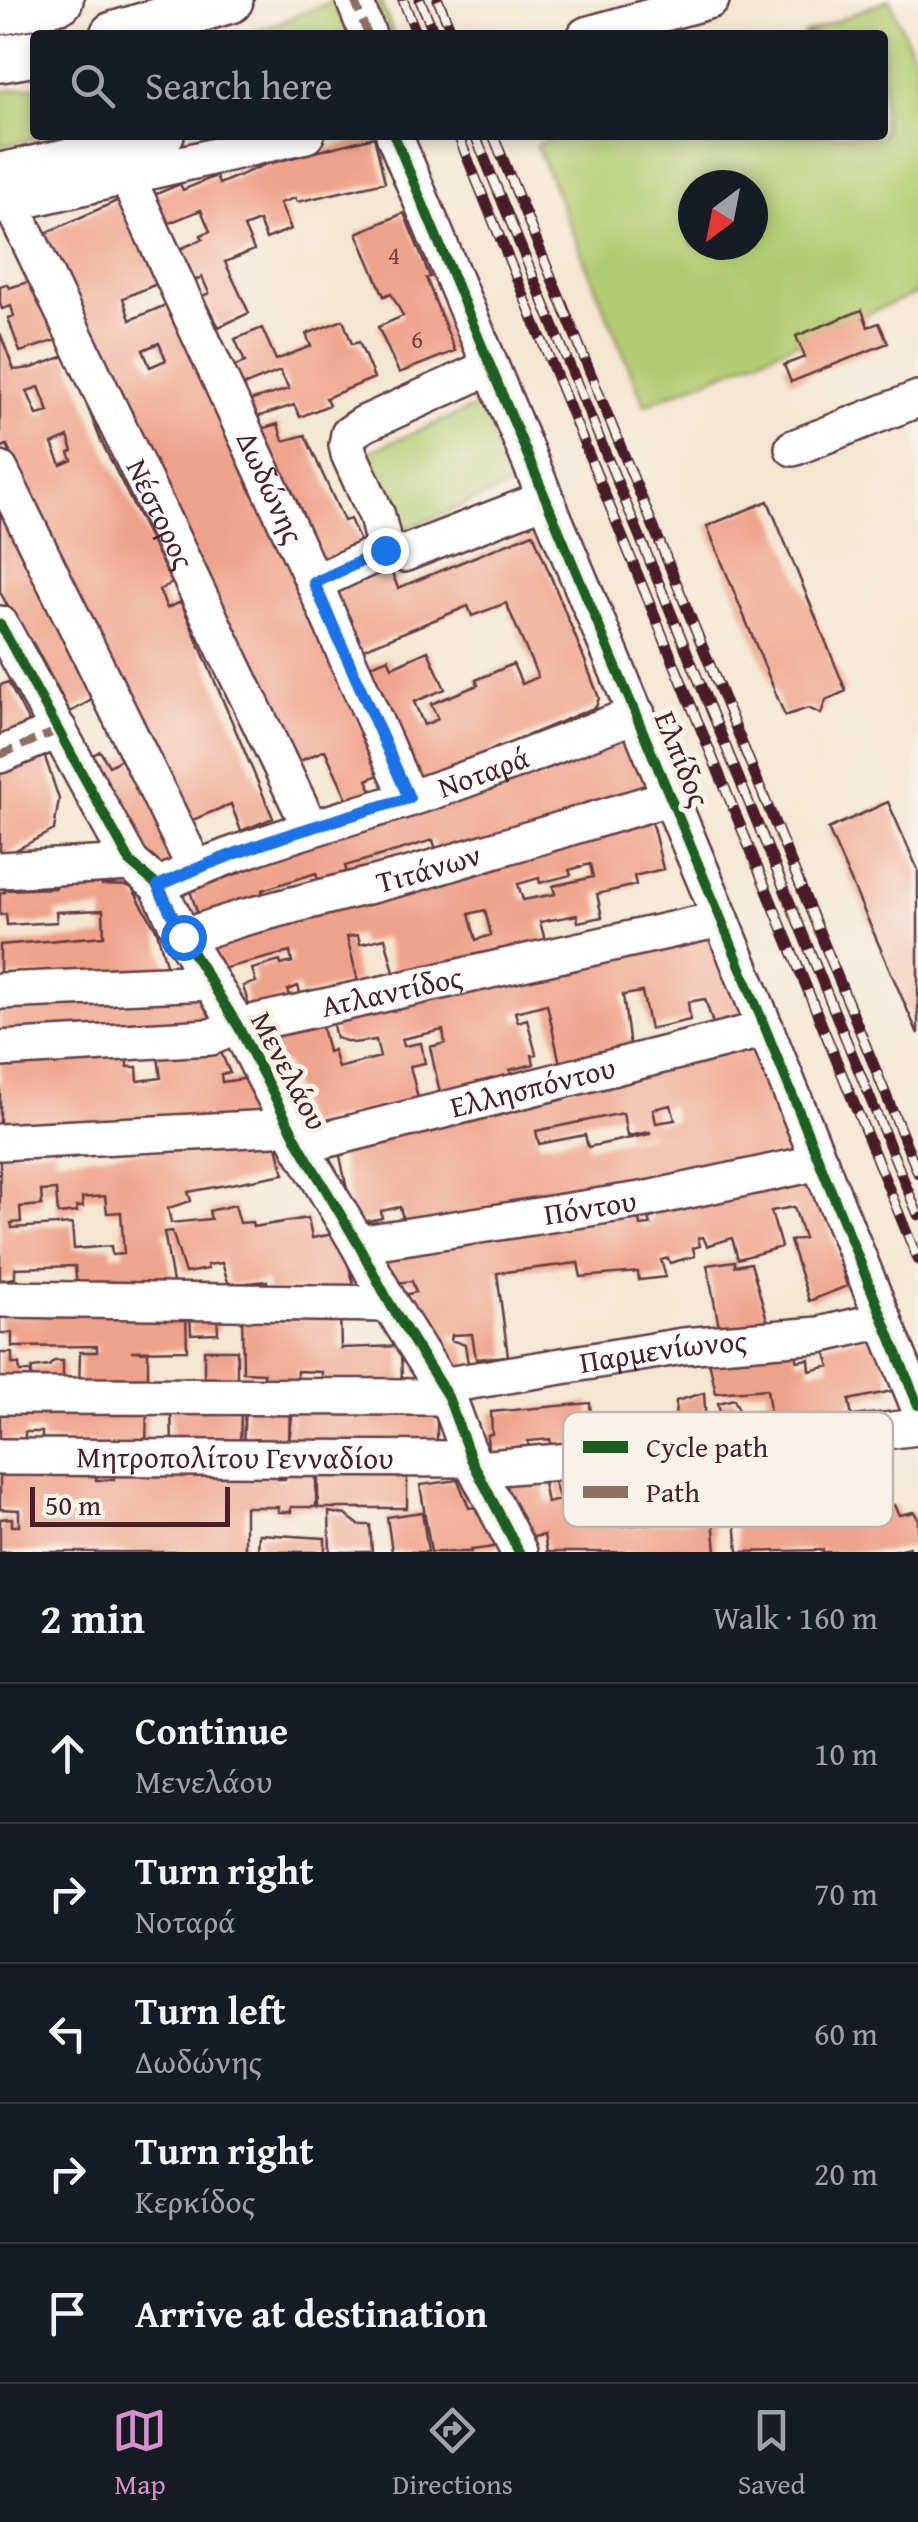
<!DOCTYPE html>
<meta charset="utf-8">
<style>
:root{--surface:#171b24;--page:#20242c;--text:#f1f3f6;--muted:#9ea1a6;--line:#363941;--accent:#d690ce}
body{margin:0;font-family:"Gentium Book Plus",serif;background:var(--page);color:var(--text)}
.compass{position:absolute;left:678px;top:170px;width:90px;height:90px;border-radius:50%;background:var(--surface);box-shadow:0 5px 15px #0003;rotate:212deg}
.scale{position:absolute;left:30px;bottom:25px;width:200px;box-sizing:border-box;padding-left:10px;border:5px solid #4a1f2b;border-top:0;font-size:28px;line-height:35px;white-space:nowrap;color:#4a1f2b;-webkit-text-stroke:8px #f7f3e8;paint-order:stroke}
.stop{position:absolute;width:30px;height:30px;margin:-22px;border:8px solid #1a73e8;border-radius:50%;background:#fff}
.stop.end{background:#1a73e8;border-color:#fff;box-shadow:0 2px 10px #0008}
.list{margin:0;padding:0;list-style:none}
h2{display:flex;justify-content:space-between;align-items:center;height:130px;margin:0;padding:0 40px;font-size:42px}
h2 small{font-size:32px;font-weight:400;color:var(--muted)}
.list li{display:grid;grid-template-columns:65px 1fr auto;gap:30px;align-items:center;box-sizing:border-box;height:140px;padding:0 40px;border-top:2px solid var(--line)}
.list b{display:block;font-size:38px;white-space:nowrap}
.list p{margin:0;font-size:32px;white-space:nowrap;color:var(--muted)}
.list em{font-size:32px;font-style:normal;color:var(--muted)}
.icon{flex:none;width:55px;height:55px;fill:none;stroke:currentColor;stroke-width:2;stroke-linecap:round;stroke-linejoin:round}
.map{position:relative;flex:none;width:918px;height:1552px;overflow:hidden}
.search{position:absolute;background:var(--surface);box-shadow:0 5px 15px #0003;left:30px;right:30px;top:30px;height:110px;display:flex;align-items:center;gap:25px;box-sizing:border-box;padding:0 35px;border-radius:10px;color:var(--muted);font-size:38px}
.sheet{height:830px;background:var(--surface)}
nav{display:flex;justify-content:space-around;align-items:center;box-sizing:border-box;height:140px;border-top:2px solid var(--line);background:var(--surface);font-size:28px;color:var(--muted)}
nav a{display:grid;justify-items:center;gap:5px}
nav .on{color:var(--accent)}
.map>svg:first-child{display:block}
.green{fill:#b2cb70;stroke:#7e754e;stroke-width:2.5;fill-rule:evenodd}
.building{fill:#efa28a;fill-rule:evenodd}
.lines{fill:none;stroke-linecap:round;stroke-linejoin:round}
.minor-casing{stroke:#643d44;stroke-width:40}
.major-casing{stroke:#643d44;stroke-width:50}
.minor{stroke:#fff;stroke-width:35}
.major{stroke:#fff;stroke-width:45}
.rail-casing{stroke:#4a1f2b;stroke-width:11}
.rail{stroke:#f7f3e8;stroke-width:8;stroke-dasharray:22;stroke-linecap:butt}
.quiet{stroke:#8d6e63;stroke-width:8;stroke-dasharray:15 8;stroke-linecap:butt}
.cycleway-casing{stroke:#f7f3e8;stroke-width:16}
.cycleway{stroke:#1b5e20;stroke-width:10}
.route{stroke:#1a73e8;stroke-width:12}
.labels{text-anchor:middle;stroke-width:10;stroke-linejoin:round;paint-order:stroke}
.number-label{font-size:25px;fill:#734043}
.street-label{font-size:30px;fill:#4a1f2b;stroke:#f7f3e8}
.key{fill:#f7f3e8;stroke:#c3b3af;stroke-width:2.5}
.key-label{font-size:28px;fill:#4a1f2b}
</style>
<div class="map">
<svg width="918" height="1552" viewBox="0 0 918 1552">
<rect width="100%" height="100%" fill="#f7f3e8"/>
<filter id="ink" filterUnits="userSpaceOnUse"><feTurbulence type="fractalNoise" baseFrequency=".01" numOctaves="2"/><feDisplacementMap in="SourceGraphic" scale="20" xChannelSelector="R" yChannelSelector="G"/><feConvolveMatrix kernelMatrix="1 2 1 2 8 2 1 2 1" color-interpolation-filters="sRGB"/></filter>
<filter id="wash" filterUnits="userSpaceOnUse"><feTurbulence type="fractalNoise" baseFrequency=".0048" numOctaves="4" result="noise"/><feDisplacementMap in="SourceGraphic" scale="40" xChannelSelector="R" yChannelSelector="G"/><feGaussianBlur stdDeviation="2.25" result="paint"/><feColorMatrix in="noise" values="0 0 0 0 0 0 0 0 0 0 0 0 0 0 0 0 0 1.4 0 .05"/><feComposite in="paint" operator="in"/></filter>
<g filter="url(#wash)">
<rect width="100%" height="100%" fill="#f4e6d0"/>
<path class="green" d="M336 0H380L394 35H248Z
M887 0H890L918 67V293L645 405 536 145 560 135H883V35H802ZM693 185H753V245H693Z
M35 86V135H47L0 147V92Z
M482 404 515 484 394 534 361 455Z"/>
<g id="blocks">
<path class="building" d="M374 137 385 182 297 202 295 198 280 203 291 229 266 239 259 221 244 227 254 250 225 262 249 313 219 327 202 296 209 293 202 277 194 281 180 249 203 239 201 235 210 231 201 210 167 224 154 195 180 184 183 190 216 176 219 184 264 165Z
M128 196 164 281 123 298 130 320 173 302 259 506 270 524 383 773 367 780 373 793 349 803 325 750 286 767 41 235ZM159 343 166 360 150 367 143 350Z
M404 213 430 277 426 278 455 351 399 373 378 327 403 316 391 293 384 296 357 233Z
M34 280 57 340 20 352 8 318 14 316 11 306 2 309 0 304V286L7 284 9 288Z
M862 310 868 327 879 323 888 343 791 382 784 365 805 357 796 336Z
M343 320 352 344 359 342 374 378 326 398 329 405 300 417 294 405 247 420 242 403 289 389 280 371 233 390 225 370 245 362 235 339 262 328 276 360 311 346 306 334Z
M0 333 14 370 32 368 67 355 101 441 172 583 159 590 167 608 181 602 273 818 241 831 231 804 176 827 35 516 7 445 0 448ZM39 387 49 412 37 415 27 391ZM68 437 73 451 69 453 72 460 61 465 52 444Z
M278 424 283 441 305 435 344 521 350 519 361 544 318 563 257 430Z
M0 490 99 696 70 712 33 643 29 645 0 592Z
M768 501 846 691 826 700 821 714 808 708 785 716 707 526Z
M533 533 582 653 599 698 596 707 493 750 497 759 417 792 364 668 388 658 392 667 428 651 445 689 414 702 424 725 438 719 431 704 478 685 476 680 513 664 522 684 538 677 506 603 472 616 468 606 356 652 331 593 390 568 398 588Z
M8 682 33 730 0 746V685Z
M630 729 654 793 440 863 433 840 345 866 348 877 320 886 316 873 262 890 266 901 200 921 186 878 211 871 214 881 240 873 235 857Z
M42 748 59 799 54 830 8 854H0V764Z
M100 751 109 766 132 753 179 865 154 875 83 761Z
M888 802 918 870V1034L828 829Z
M649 810 663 869 634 876 636 885 597 894 602 917 578 922 577 915 540 922 547 947 396 980 385 938 360 944 358 935 347 937 358 981 301 996 298 986 288 990 290 997 250 1009 243 986 256 982 252 969 280 961 281 965 292 962 290 952 217 970 209 938ZM590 864 593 877 553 886 555 894 523 900 518 884 539 878 540 883 571 875 569 870ZM485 910 491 935 476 940 469 914Z
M100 878 102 885 131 886 157 931 168 972 0 977V945L104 936 103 910 56 912 57 922 7 925 6 914 0 915V893L5 892V890L55 888V882Z
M706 932 750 1014 713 1024 705 999 688 1002 690 1020 650 1029 642 992 623 995 630 1047 560 1064 547 1004 515 1012 518 1022 527 1019 536 1054 532 1055 534 1064 510 1070 511 1076 440 1093 430 1047 445 1043 443 1030 402 1039 404 1046 421 1043 425 1063 410 1066 418 1098 304 1126 286 1063 274 1065 265 1035 319 1014 328 1052 333 1050 338 1068 380 1057 376 1040 353 1043 336 1038 330 1012Z
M201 992 218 1029 0 1043V1001Z
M216 1041 230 1073 221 1074 222 1082 249 1078 267 1117 0 1132V1054L127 1046 128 1067H137L138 1081 161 1078 156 1044Z
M761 1043 797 1154 428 1227 404 1223 400 1207 381 1211 382 1218 354 1224 337 1141ZM671 1105 675 1120 656 1123 653 1109ZM623 1113 627 1136 650 1132V1134L588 1147 585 1135 539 1144 536 1131Z
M273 1130 284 1174 188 1192 191 1201 168 1208 171 1223 211 1219 209 1211 235 1205 240 1223 252 1222 253 1227 308 1218 312 1238 339 1233 355 1288 268 1292 267 1281 229 1285 222 1263 207 1265 208 1269 185 1273 172 1231 164 1232 174 1288H77L75 1266 15 1268V1278L0 1280V1152L55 1149 54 1159 179 1148ZM56 1190 58 1214 77 1212 76 1207H83L82 1198 105 1196 107 1213 121 1212 124 1254 112 1255 111 1246 74 1249 72 1224 12 1228 11 1223 21 1222 20 1207 42 1205 41 1191Z
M812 1169 847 1286 809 1301 790 1241 804 1238 794 1207 771 1211 781 1247 738 1259 732 1238 707 1246 703 1237 698 1238 700 1246 693 1248 695 1256 670 1263 668 1258 661 1260 666 1277 639 1280 638 1272 581 1277 578 1263 497 1273 508 1356 476 1359 472 1334 452 1335 451 1340 465 1345 469 1369 439 1371 396 1297 416 1292 412 1281 386 1284 374 1248 638 1214 640 1226 651 1225 649 1218 654 1217 651 1210Z
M735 1261V1266L751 1263 767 1320 741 1325 721 1337 707 1265Z
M186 1310 187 1350 131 1351 148 1352V1394H79L80 1352H97V1346L12 1347V1333H0V1316Z
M340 1311 341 1348 401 1346 402 1385 322 1380V1372L297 1371 296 1393H264V1373L243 1372 242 1313Z
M190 1313H217L218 1333 191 1334Z
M877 1334 892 1391 849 1400 852 1418 674 1442 676 1401 704 1393 706 1423 722 1421 718 1403 734 1399 740 1412 770 1411 767 1389 716 1393 708 1356 796 1344 797 1361 809 1359 810 1371 830 1366 823 1345Z
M204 1350H237V1391L204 1390Z
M0 1353H12V1364H19L20 1372H31V1384L32 1368 49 1366 54 1361H63V1388L0 1381Z
M294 1400 437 1406V1449H243L245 1402 290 1403 289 1442Z
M590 1403 591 1419 597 1418 598 1435H593L594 1442 551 1445 550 1439 528 1441 529 1447 488 1450 487 1435 492 1434 491 1412Z
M147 1405 146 1448 42 1440V1432H25V1441L0 1440V1410Z
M241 1407 240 1452 229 1446V1440L200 1439V1446H172L171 1408Z
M756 1459 798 1462 864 1459 874 1507 827 1511 826 1498 808 1501V1514L826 1512 828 1516 837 1517 873 1512 894 1505 899 1515 914 1512 918 1519V1552H911L909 1547 888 1552H823V1550L738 1552 735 1520 773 1517 768 1466 757 1467Z
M114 1460 278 1470V1479H285V1469H316V1507H291V1512H278V1507H245V1552H0V1519L12 1518V1526H19V1510L0 1509V1466L96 1472V1480H114Z
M407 1466V1508H318V1467Z
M541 1472 547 1503 560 1500 554 1482 607 1472 620 1526 713 1518 716 1552H547L544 1535 522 1539 505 1480Z
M458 1480 469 1508 479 1507 501 1546 471 1550V1552H431L420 1485Z
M329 1512 346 1515 359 1525H370L372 1552H330Z
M422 1512 428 1552H392L387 1517Z
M259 1534 325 1538V1552H258Z"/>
</g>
</g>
<g filter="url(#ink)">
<use href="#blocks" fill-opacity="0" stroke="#643d44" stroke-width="2.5"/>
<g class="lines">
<g class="minor-casing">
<g id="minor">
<path d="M354 0 368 35"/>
<path d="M586 35 711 0"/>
<path d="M394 135 721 919 918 1405"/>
<path d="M0 171 166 135"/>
<path id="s1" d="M127 177 314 583 409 799"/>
<path id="s2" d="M11 203 310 827"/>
<path d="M0 206 306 135"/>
<path d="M793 448 918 399"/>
<path d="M0 470 195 868"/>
<path d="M385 550 377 516 349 454 347 445 349 434 364 424 490 367"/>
<path d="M314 583 381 552 390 550 403 554 545 499"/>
<path d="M0 624 131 863 158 886 183 937 238 1026 300 1146 358 1244 390 1304 448 1397 471 1459 519 1552"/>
<path d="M0 755 59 730"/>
<path d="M0 870 131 863"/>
<path id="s3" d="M158 886C237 848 322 826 405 800 484 775 560 743 637 714"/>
<path id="s4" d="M183 937 242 918 410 875 671 797"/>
<path d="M0 991 211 982"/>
<path id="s5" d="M0 1049 211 1037 238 1026 721 919"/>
<path d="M0 1142 291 1127"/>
<path id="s6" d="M300 1146 766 1029"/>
<path id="s7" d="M358 1244 647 1199 820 1162"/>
<path d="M0 1299 390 1304"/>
<path id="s8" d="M441 1386 683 1346 819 1335 884 1320"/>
<path d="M0 1396 448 1397"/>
<path id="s9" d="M0 1457 471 1459"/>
<path d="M476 1469 783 1443 918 1427"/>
</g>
</g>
<g class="major-casing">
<path id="major" d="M0 12 60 0
M113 35 230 0
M0 59 35 53"/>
</g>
<use href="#minor" class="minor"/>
<use href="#major" class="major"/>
<g class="rail-casing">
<path id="rail" d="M403 0 417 35
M420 0 435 35
M438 0 453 35
M458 135 918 1260
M475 135 918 1215
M493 135 918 1173"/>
</g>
<use href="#rail" class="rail"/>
<path class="quiet" d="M354 0 368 35
M0 755 59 730"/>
<g class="cycleway-casing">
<path id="cycleway" d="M394 135 721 919 918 1405
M0 624 131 863 158 886 183 937 238 1026 300 1146 358 1244 390 1304 448 1397 471 1459 519 1552"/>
</g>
<use href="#cycleway" class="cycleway"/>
</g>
</g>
<g class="lines" filter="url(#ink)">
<path class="route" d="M183 937 158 886C238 848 324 823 409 798L314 583 385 550"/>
</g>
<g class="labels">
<g class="number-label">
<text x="394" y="264">4</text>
<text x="417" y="348">6</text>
</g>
<g class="street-label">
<text dy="10" stroke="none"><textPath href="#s1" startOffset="342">Δωδώνης</textPath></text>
<text dy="10" stroke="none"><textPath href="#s2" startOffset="345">Νέστορος</textPath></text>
<text transform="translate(682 759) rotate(68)" y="10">Ελπίδος</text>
<text dy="10" stroke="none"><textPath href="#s3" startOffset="345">Νοταρά</textPath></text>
<text dy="10" stroke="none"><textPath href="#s4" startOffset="255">Τιτάνων</textPath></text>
<text dy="10" stroke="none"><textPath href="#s5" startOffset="398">Ατλαντίδος</textPath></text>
<text transform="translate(289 1071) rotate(62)" y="10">Μενελάου</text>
<text dy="10" stroke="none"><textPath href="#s6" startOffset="240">Ελλησπόντου</textPath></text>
<text dy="10" stroke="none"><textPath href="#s7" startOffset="235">Πόντου</textPath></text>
<text dy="10" stroke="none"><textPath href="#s8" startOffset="225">Παρμενίωνος</textPath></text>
<text dy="10" stroke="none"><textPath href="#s9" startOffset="235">Μητροπολίτου Γενναδίου</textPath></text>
</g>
</g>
<rect x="563" y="1412" width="330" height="115" rx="15" class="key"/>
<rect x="583" y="1441" width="45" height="12" fill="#1b5e20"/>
<rect x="583" y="1486" width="45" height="12" fill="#8d6e63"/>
<g class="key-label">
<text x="646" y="1457">Cycle path</text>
<text x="646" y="1502">Path</text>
</g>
</svg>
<svg class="compass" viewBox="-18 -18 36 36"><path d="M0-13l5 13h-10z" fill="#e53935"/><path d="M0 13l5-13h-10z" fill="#9ea1a6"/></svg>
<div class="scale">50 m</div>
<div class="stop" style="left:183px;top:937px"></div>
<div class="stop end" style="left:385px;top:550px"></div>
<div class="search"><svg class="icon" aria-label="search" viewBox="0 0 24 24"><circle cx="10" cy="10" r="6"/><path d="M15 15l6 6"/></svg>Search here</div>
</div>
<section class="sheet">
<h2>2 min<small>Walk · 160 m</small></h2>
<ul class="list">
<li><svg class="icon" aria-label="ahead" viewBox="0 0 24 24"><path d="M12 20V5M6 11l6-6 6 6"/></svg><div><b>Continue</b><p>Μενελάου</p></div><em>10 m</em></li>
<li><svg class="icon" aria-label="right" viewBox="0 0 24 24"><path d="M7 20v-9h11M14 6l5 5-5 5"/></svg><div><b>Turn right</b><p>Νοταρά</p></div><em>70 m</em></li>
<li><svg class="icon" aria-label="left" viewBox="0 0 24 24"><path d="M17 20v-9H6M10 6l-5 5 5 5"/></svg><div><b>Turn left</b><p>Δωδώνης</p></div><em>60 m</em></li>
<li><svg class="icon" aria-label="right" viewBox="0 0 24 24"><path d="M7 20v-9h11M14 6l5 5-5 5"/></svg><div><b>Turn right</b><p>Κερκίδος</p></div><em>20 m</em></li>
<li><svg class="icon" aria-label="arrive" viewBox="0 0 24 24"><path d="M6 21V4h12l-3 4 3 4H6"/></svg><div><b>Arrive at destination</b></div></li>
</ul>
</section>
<nav>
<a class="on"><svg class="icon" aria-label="map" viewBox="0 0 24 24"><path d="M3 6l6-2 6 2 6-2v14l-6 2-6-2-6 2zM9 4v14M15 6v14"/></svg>Map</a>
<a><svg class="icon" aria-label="directions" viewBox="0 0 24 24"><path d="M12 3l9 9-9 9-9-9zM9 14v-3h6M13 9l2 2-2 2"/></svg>Directions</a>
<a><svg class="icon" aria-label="saved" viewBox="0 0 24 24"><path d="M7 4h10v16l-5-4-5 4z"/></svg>Saved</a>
</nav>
